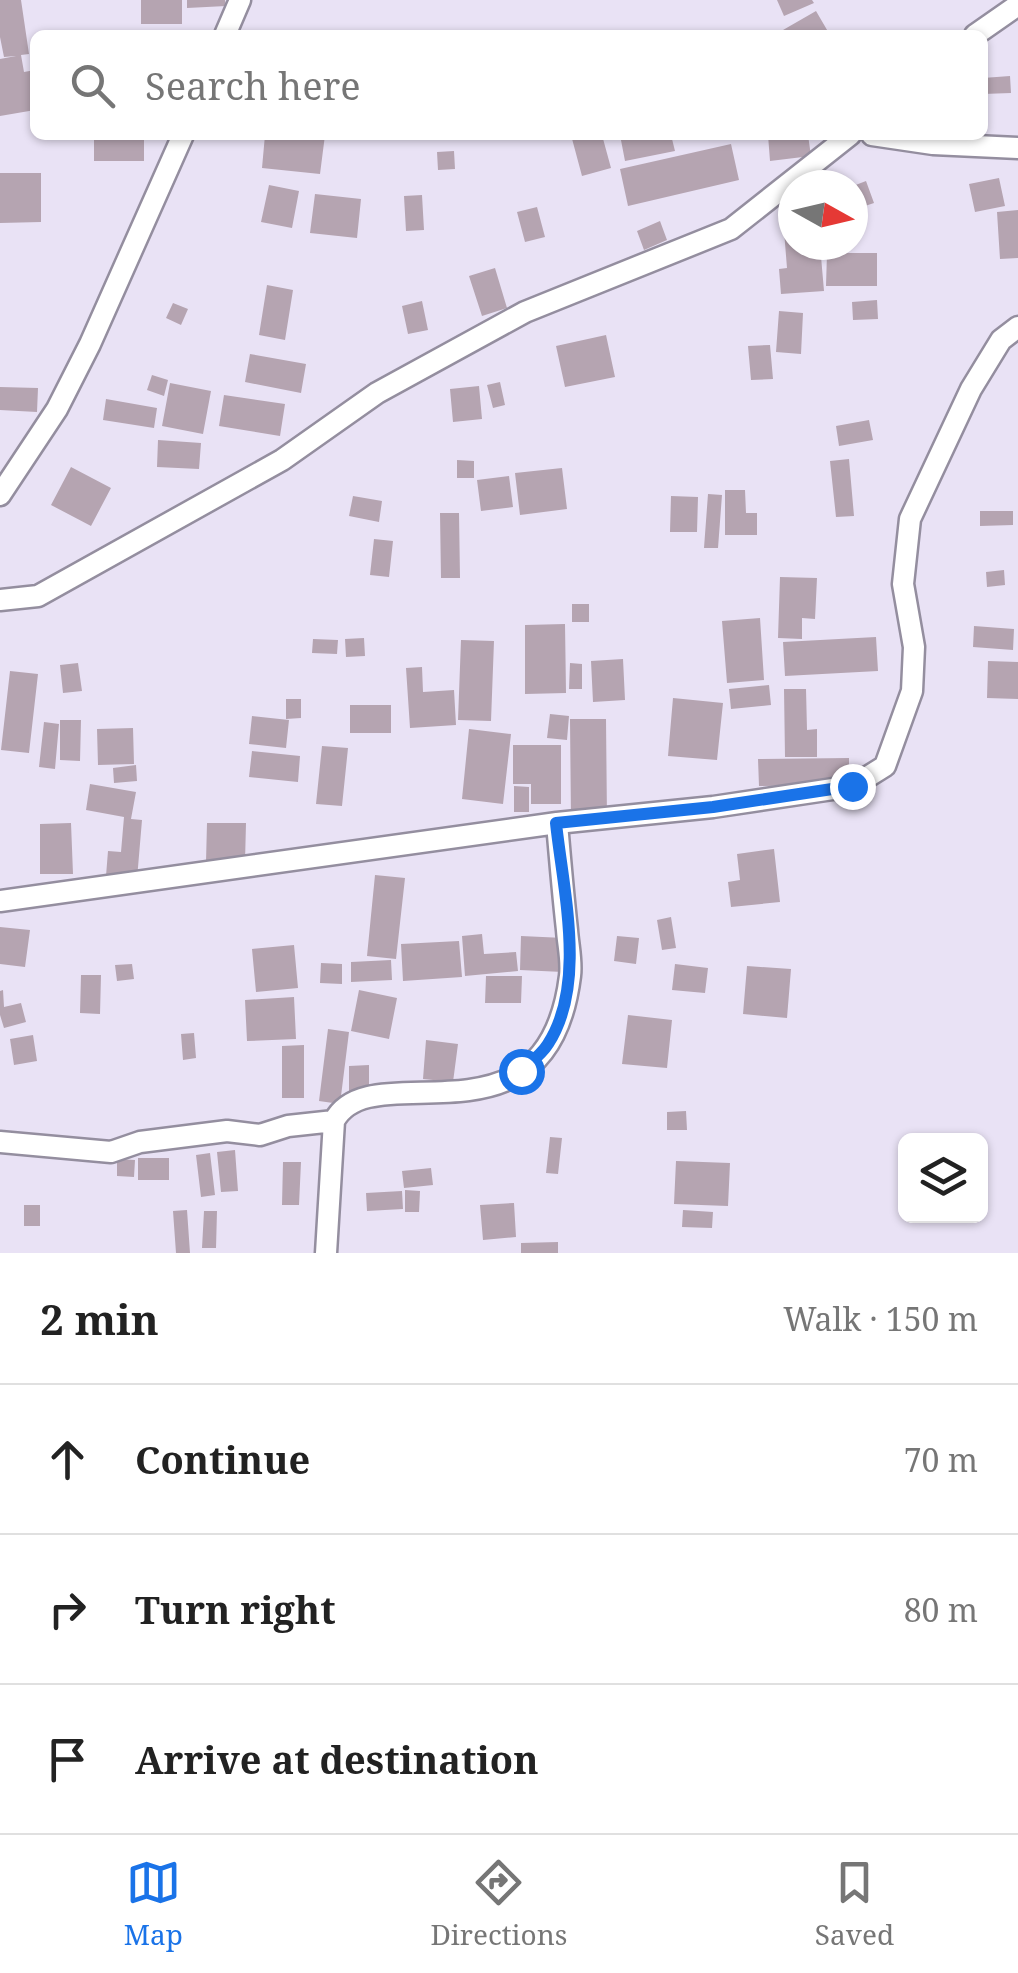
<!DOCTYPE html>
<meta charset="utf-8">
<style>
:root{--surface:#fff;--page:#f2f2f2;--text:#222;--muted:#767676;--line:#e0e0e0;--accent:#1a73e8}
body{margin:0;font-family:"Noto Serif",serif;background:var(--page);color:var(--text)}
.controls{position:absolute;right:30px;bottom:30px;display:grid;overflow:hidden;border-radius:15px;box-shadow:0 2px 8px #0004}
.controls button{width:90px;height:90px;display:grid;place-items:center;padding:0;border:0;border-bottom:2px solid var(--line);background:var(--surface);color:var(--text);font:50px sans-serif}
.compass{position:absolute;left:778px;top:170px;width:90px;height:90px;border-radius:50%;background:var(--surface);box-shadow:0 2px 8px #0004;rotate:98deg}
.stop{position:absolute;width:30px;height:30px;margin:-22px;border:8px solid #1a73e8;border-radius:50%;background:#fff}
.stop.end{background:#1a73e8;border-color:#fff;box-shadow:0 2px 10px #0008}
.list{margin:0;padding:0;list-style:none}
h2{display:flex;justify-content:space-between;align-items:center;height:130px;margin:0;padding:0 40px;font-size:42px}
h2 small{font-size:32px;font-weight:400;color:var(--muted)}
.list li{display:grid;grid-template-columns:65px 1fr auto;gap:30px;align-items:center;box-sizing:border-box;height:150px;padding:0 40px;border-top:2px solid var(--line)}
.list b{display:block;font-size:38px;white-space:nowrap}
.list em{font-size:32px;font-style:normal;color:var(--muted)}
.icon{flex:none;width:55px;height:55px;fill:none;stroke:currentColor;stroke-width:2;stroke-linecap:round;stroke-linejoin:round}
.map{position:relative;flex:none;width:1018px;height:1253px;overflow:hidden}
.search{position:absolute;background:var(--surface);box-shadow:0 2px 8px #0004;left:30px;right:30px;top:30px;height:110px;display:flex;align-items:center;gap:25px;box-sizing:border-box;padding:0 35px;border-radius:15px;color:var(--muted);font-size:38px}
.sheet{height:580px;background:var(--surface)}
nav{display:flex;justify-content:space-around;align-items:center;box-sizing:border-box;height:140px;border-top:2px solid var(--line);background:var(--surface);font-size:28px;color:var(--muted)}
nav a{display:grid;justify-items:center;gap:5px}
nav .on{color:var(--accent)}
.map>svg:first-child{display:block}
.building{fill:#b5a4b1}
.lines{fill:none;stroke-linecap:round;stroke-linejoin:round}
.minor-casing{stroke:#948e9f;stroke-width:25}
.minor{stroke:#fff;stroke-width:20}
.route{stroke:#1a73e8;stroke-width:12}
</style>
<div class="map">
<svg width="1018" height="1253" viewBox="0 0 1018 1253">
<rect width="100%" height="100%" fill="#e9e2f5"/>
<path class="building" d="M0 0H21L29 54 21 55 24 72 35 70V110L0 116V59L16 56 4 57 0 37Z
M141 0H182V24H141Z
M187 0H225L226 6 187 8Z
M777 0H812L814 3 784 16Z
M816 11 830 35H786L783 30Z
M1010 76 1011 93 983 94V78Z
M94 135H144V161H94Z
M265 135H325L320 174 262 168Z
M571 135H602L611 168 582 176Z
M620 135H671L675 151 625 161Z
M768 135H808L811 156 770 161Z
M731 144 739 180 628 206 620 169Z
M454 151 455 169 438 170 437 152Z
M0 173H41V222L0 223Z
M999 178 1005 206 975 212 969 184Z
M866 181 874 203 853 210V186Z
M269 185 299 191 292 228 261 222Z
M315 194 361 199 357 238 310 233Z
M422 195 424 230 406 231 404 196Z
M537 207 545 237 525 242 517 212Z
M1018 210V258L1000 259 997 212Z
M793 217V245H820L824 291 781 294 779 269 787 268 783 218Z
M660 221 667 240 644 250 637 231Z
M827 253H877V286H826Z
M495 268 507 308 482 316 469 276Z
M267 285 293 290 285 340 259 335Z
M877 300 878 319 853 320 852 302Z
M422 301 428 330 408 334 402 306Z
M173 303 188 309 181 325 166 318Z
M779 311 803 313 801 354 776 352Z
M606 335 615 377 565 387 556 346Z
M770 345 773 379 751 380 748 346Z
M250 354 306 364 301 393 245 382Z
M152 375 168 380 164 396 147 390Z
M500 382 505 405 493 408 487 385Z
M170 383 211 391 203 434 162 426Z
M479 386 482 419 453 422 450 389Z
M0 387 38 388 37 412 0 410Z
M224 395 285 404 280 436 219 426Z
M106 399 157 408 154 428 103 420Z
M869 420 873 440 839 446 836 426Z
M158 440 201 443 199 469 157 467Z
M849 459 854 516 836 517 830 461Z
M457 460 474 461V478H457Z
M71 467 111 488 91 526 51 505Z
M562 468 567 509 520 515 515 473Z
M509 476 513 507 481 511 477 480Z
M725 490H745L746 513H757V535H725Z
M708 494 722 495 718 548H704Z
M353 496 382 501 379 522 349 516Z
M671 496 698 497 697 532H670Z
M980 511H1013V525L980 526Z
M440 513H459L460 578H441Z
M374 539 393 541 389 577 370 575Z
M1004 570 1005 585 987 587 986 572Z
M780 577 817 578 815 619 802 618V639L778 638Z
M572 604H589V622H572Z
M760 618 764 680 727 683 722 621Z
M565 624 566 693 525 694V625Z
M974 626 1014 629 1013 650 973 647Z
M876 637 878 671 785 676 783 642Z
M364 638 365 656 346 657 345 639Z
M313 639 338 640 337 654 312 653Z
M461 640 494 641 491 721 458 720Z
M623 659 625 700 593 702 591 661Z
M988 661 1018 662V699L987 698Z
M78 663 82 691 63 693 60 665Z
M570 663 582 664V689H569Z
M422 667 423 692 454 690 456 725 410 728 406 668Z
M10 671 38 674 29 753 1 750Z
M769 685 771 705 731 709 729 689Z
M784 689H806L807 730 817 729V757H785Z
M673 698 723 703 717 760 668 756Z
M286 699H301V718L286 719Z
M350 705H391V733H350Z
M550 714 569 716 567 740 547 738Z
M252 716 289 720 286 748 249 744Z
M570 719H606L607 820H571Z
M60 720H81L80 761 60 760Z
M44 722 59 724 55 769 39 767Z
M133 728 134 764 98 765 97 729Z
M469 729 511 734 503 804 462 799Z
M513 745H561V804H531V784H513Z
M322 746 348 748 342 806 316 804Z
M252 751 300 756 298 782 249 777Z
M849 758V785L759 786 758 759Z
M136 765 137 781 114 783 113 768Z
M90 784 136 792 131 819 142 820 137 879 106 876 108 851 121 852 124 817 86 810Z
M514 786 529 787V812H514Z
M71 823 73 874H40V824Z
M207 823H246L245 862H206Z
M774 849 780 902 731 907 728 882 740 880 737 854Z
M375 875 405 878 396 959 367 956Z
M671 917 676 948 662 950 657 920Z
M0 927 30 930 25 967 0 964Z
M482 934 484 954 516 952 518 971 465 976 462 936Z
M521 936 564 938 563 972 520 970Z
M617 936 639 938 636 964 614 961Z
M459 941 462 977 403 981 401 944Z
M294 945 298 988 256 992 252 949Z
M391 960 392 980 351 982V962Z
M321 963 342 964V984L320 983Z
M132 964 134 979 117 981 115 965Z
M675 964 708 968 705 993 672 990Z
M747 966 791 969 787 1018 743 1014Z
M81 975H101L100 1014 80 1013Z
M486 976H522L521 1003H485Z
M3 990 4 1007 21 1003 26 1022 4 1028 0 1015V991Z
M359 990 397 998 389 1039 351 1031Z
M294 997 296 1039 247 1041 245 1000Z
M628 1015 672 1020 667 1068 622 1064Z
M328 1029 349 1032 340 1104 319 1101Z
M194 1033 196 1058 183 1060 181 1034Z
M33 1035 37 1061 14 1065 10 1039Z
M426 1040 458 1044 453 1082 423 1079Z
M304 1045V1098H282V1046Z
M369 1065V1094L349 1095V1066Z
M686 1111 687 1130H667V1112Z
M550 1137 562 1138 558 1174 546 1173Z
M235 1150 238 1191 221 1192 217 1152Z
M210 1153 215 1195 201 1197 196 1155Z
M138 1158H169V1180H138Z
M117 1159 135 1160 134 1177 117 1176Z
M676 1161 730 1163 728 1206 674 1204Z
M283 1162H301L299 1205H282Z
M431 1168 433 1185 404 1188 402 1171Z
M405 1190 420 1191 419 1212H405Z
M402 1191 403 1209 367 1211 366 1193Z
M514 1203 516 1237 483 1240 480 1205Z
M24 1205H40V1226H24Z
M187 1210 190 1253H176L173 1211Z
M683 1210 713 1212 712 1228 682 1227Z
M204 1211H217L216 1248H202Z
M558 1242V1253H521V1243Z"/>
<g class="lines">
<g class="minor-casing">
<path id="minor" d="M225 35 240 0
M975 35 1018 5
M872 135 933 144 1018 148
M0 495 57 409 90 344 183 135
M0 600 38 596 282 460 377 393 525 312 731 229 850 135
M0 901 557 823 713 807 853 786 885 766 912 691 914 647 903 584 910 519 971 389 1001 340 1018 327
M0 1142 111 1152 140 1142 227 1131 260 1135 288 1126 334 1121
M326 1253 334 1121C371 1050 547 1161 570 976 572 961 568 945 567 930 563 894 560 859 557 823"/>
</g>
<use href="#minor" class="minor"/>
</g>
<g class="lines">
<path class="route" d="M521 1071C530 1063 542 1054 548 1044 587 984 563 890 556 823L713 807 852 786"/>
</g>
</svg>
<div class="controls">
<button><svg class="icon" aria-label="layers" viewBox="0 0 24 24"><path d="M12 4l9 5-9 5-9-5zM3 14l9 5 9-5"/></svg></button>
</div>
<svg class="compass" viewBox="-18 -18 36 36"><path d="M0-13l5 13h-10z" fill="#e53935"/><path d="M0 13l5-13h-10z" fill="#767676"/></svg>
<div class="stop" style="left:521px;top:1071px"></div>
<div class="stop end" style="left:852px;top:786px"></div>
<div class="search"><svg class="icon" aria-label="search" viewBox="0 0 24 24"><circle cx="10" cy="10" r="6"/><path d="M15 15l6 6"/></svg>Search here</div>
</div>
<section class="sheet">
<h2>2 min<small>Walk · 150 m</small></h2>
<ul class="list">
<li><svg class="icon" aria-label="ahead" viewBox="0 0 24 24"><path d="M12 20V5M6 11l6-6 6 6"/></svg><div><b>Continue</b></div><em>70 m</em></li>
<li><svg class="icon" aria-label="right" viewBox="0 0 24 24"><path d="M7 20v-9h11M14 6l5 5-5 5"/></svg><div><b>Turn right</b></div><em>80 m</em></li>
<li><svg class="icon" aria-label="arrive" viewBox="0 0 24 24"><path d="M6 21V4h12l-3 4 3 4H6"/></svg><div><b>Arrive at destination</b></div></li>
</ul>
</section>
<nav>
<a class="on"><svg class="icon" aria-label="map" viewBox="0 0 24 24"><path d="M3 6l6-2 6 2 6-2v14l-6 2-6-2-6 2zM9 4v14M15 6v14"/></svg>Map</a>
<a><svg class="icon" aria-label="directions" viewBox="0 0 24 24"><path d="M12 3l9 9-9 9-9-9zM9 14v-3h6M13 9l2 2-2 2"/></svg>Directions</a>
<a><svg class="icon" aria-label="saved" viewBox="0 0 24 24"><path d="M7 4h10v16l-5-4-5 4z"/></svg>Saved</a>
</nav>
